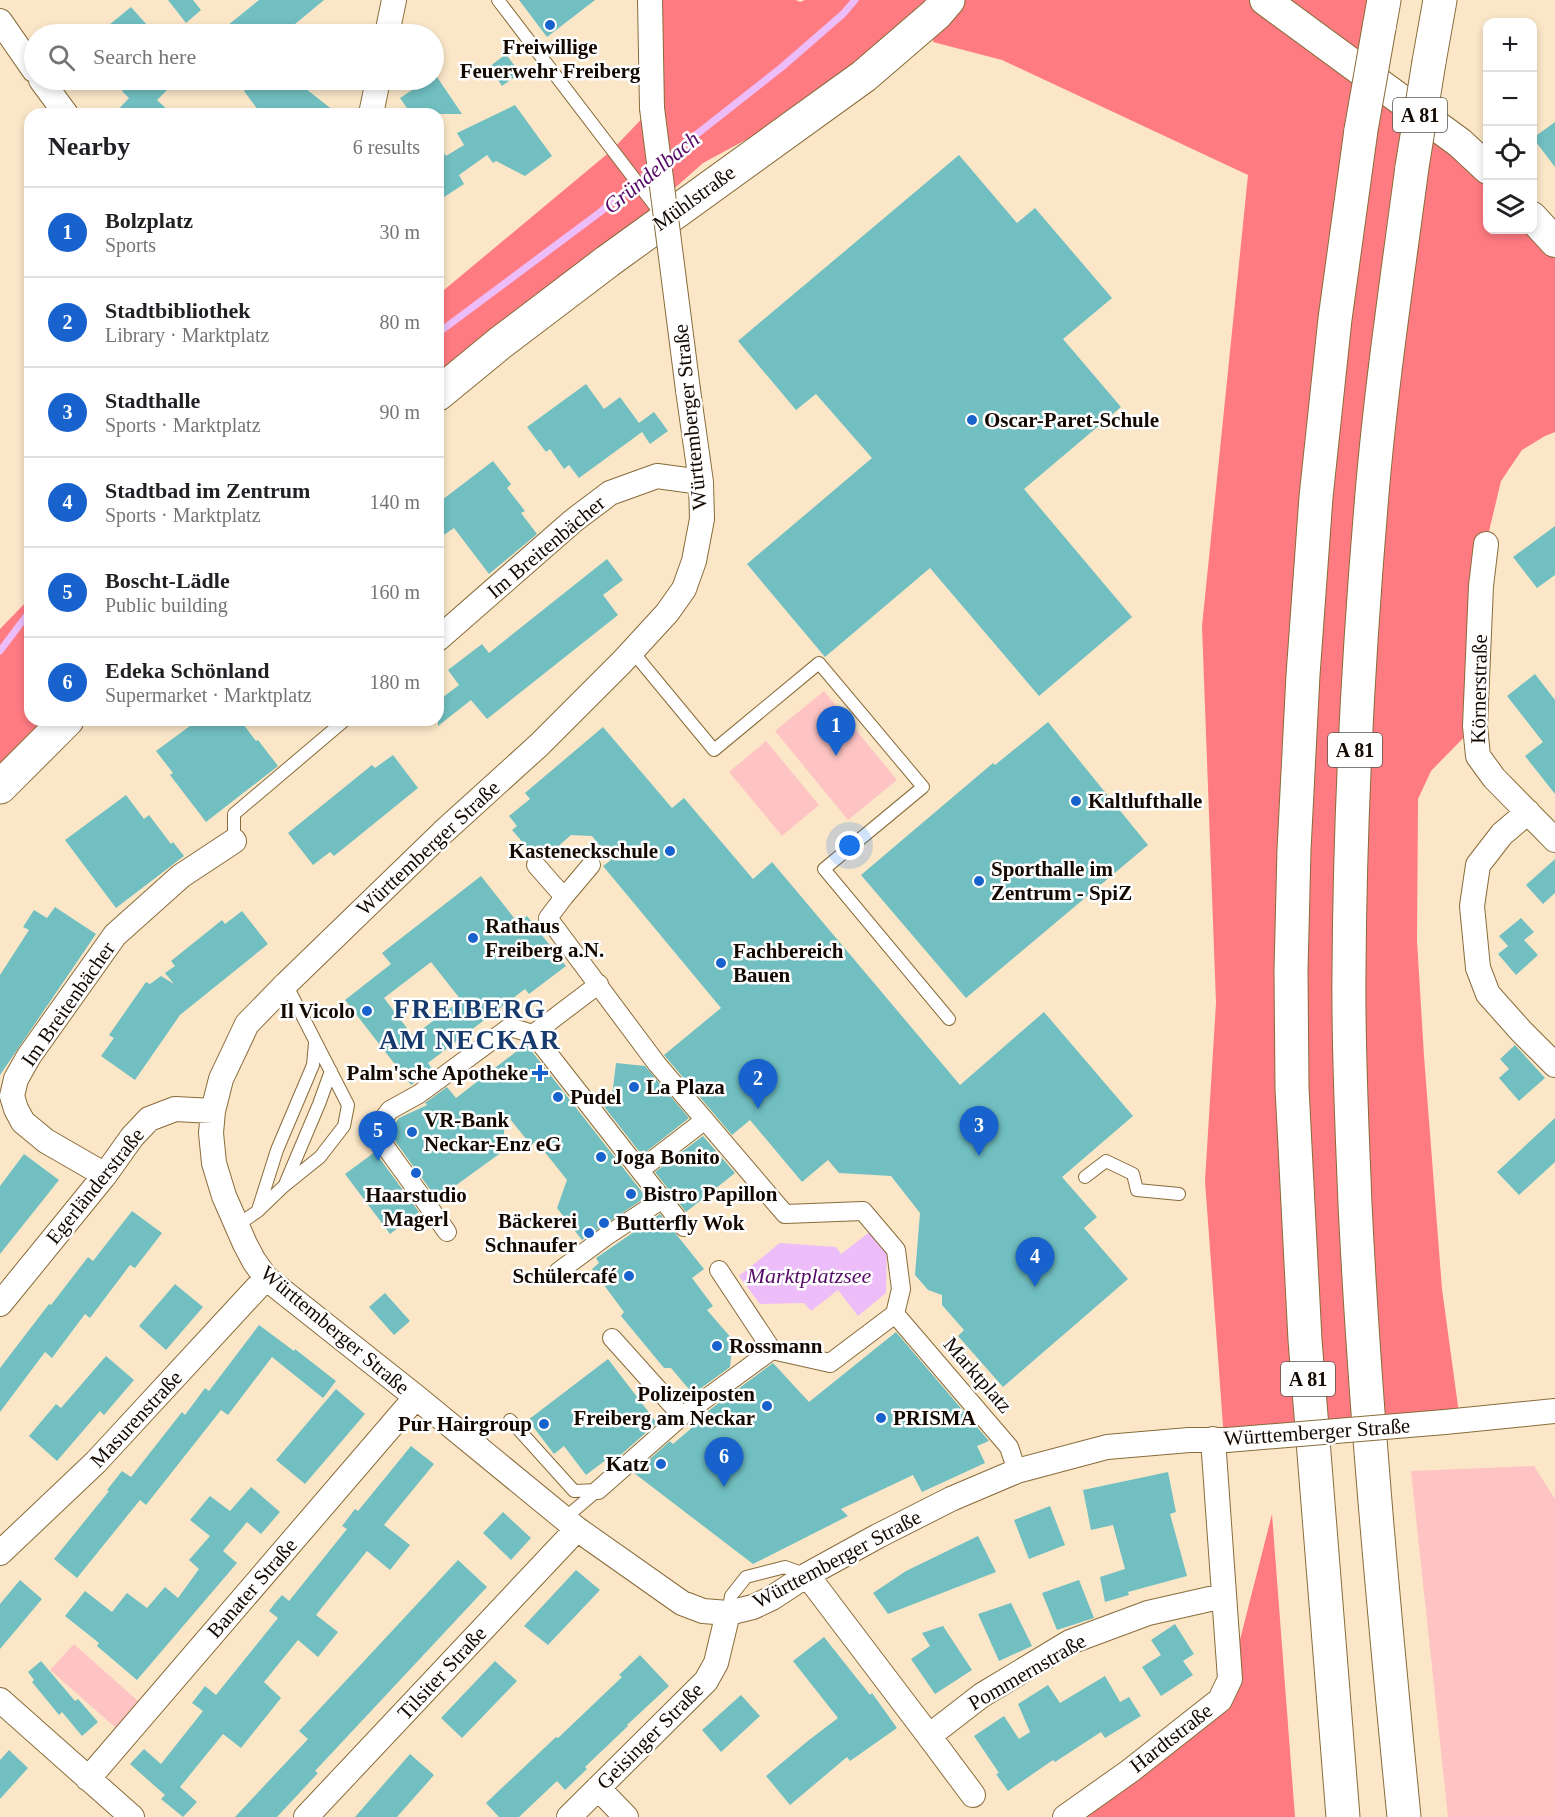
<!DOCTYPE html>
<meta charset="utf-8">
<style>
:root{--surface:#fff;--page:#f2f2f2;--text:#202124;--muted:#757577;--line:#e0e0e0;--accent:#1762cc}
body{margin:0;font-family:"Times New Roman",serif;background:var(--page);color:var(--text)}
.controls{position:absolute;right:18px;top:18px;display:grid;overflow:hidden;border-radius:12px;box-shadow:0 3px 9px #0003}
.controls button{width:54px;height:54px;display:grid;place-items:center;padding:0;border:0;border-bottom:2px solid var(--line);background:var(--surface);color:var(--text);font:30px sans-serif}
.you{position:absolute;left:850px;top:846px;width:21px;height:21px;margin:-15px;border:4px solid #fff;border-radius:50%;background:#1a73e8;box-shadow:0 0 0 9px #1a73e833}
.badge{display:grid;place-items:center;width:39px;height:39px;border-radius:50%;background:var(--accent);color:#fff;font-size:20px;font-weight:700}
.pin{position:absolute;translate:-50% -50px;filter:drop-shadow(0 2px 3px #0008)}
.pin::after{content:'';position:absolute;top:32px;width:21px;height:18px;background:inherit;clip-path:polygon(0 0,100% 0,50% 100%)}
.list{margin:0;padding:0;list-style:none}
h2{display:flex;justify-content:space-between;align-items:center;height:78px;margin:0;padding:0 24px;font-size:26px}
h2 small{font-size:20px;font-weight:400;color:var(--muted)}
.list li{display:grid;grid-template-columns:39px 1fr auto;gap:18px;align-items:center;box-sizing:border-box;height:90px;padding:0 24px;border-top:2px solid var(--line)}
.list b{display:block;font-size:22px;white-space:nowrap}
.list p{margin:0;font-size:20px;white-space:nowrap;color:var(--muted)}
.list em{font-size:20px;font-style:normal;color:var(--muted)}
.icon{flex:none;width:33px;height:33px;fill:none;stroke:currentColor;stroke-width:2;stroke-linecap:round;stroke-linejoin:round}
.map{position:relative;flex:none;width:1555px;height:1817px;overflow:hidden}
.search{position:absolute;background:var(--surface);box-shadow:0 3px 9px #0003;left:24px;top:24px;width:420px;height:66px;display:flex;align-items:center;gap:15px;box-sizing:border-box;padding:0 21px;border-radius:33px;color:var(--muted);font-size:22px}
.panel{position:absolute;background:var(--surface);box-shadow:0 3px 9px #0003;left:24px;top:108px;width:420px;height:618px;border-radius:18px}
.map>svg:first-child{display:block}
.green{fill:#fec4c4}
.forest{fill:#ff7b82}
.water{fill:#ecbdf9}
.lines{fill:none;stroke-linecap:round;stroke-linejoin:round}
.stream{stroke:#ecbdf9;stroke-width:7}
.building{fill:#71bfc1;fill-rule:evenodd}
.service-casing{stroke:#896b3a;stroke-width:14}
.pedestrian-casing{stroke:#896b3a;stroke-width:20}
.minor-casing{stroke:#896b3a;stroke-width:26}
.tertiary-casing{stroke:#896b3a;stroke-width:32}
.secondary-casing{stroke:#896b3a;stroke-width:35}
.motorway-casing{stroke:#896b3a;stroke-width:35}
.service{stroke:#fff;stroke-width:12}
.pedestrian{stroke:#fff;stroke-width:18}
.minor{stroke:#fff;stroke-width:24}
.tertiary{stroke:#fff;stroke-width:30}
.secondary{stroke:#fff;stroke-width:33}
.motorway{stroke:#fff;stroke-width:33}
.minor-bridge-casing{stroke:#896b3a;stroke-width:26;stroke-linecap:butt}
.motorway-bridge-casing{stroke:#896b3a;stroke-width:35;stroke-linecap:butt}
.minor-bridge{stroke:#fff;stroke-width:24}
.motorway-bridge{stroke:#fff;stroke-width:33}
.poi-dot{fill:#1762cc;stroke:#fff;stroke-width:2}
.labels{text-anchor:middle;stroke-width:5;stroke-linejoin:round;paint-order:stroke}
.shield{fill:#fff;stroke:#5a534c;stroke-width:1.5}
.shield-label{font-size:20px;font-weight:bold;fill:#140900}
.poi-label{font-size:21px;font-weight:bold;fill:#140900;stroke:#fff;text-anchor:start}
.street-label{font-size:21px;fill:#140900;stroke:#fff}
.water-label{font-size:22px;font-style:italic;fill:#560967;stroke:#fff}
.district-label{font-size:27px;font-weight:bold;letter-spacing:1.5px;fill:#173a6e;stroke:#fff}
</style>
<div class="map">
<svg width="1555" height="1817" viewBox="0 0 1555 1817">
<rect width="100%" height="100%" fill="#fbe7c8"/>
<path class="green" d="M824 691 897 780 848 820 775 731Z
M766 741 819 805 782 836 729 772Z
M1534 1466 1555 1499V1817H1448L1411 1471Z
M74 1644 139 1702 116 1728 50 1670Z"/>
<path class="forest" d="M650 0H796L800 2 805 0H1384L1371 71 1487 169 1488 230H1532L1555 242V432L1545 436 1522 450 1501 481 1486 544 1475 726 1431 771 1418 799 1417 941 1424 1056 1442 1289 1460 1421 1224 1439 1205 1181 1216 1003 1202 626 1248 175 1002 60 933 42 936 15 864 76 703 163 500 343 438 394V295L612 150 652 108Z
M30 598V720H67L0 787V629Z
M1272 1514 1295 1817H1065L1230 1679Z"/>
<path class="water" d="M871 1231 887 1250 886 1293 858 1316 838 1290 811 1311 804 1303 760 1304 739 1276 780 1243 836 1247 841 1254Z"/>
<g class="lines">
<path class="stream" d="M664 160 782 67 843 14 855 0
M438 333 599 213 655 167
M0 651 30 611"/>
</g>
<path class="building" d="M168 0H193L201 10 186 23Z
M259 0H324L283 34H217Z
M519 0H595L547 37Z
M131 7 155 34H98Z
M506 54 520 73 502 86 489 67Z
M435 74 462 114H411L400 98 427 80H434Z
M133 80H177L157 100 172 114H114L129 98 122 91Z
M259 80H299L306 89 338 114H261L244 91Z
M515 105 552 156 525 176 496 161 493 163 487 155 459 175 464 184 438 201V144L446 156 464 145 457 133Z
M1555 122V167L1533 138Z
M959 155 1017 223 1035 208 1112 298 1063 339 1121 407 1024 489 1132 617 1039 696 930 568 825 657 747 564 872 458 816 394 796 410 738 341Z
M586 384 604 409 620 397 639 423 654 412 668 431 650 444 642 432 579 478 569 465 564 469 550 449 546 452 527 427Z
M493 461 511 484 507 488 525 511 521 513 537 534 489 574 454 528 438 539V503Z
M1555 526V575L1537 588 1513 557Z
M607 559 623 580 603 595 618 615 487 719 471 700 438 726V701L459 685 448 670 482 644 489 653Z
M1535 674 1555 700V794L1525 756 1543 742 1507 696Z
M198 720H240L256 741 258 740 278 766 206 822 170 775 173 773 156 751Z
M1048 722 1148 845 966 998 861 875 993 763 995 765Z
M603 727 672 808 684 798 753 879 772 862 960 1085 1044 1012 1133 1116 1062 1177 1097 1217 1084 1228 1128 1279 1003 1387 958 1336 964 1330 942 1305V1295L928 1290 915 1275 920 1213 891 1176 839 1173 828 1160 802 1182 750 1120 732 1135 664 1055 721 1008 603 866 611 860 592 836 571 835 545 858 539 854H533L512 830 517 826 509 816 530 799 525 793Z
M393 755 418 788 334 856 330 852 313 865 288 833 372 765 375 768Z
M126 795 144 819 149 815 171 844 173 842 184 856 116 908 65 840Z
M1555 859V893L1543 904 1526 885Z
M481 876 518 923 527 916 566 966 529 994 525 989 428 1063 433 1070 411 1085 345 1000 391 964 382 953ZM431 962 461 1000 413 1036 384 998Z
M55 907 96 934 0 1075V975L29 930 23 927 34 910 47 918Z
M242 911 268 944 180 1015 135 1080 101 1056 114 1038 109 1035 146 982 150 984 161 976 174 984 165 973 175 966 171 961 222 920 225 924Z
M1521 918 1534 932 1524 940 1538 955 1516 975 1498 954 1508 946 1499 936Z
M526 1044 646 1197 582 1240 557 1208 567 1180 536 1141 531 1145 506 1114 502 1152 437 1199 390 1134V1130L399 1118 427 1105 425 1103 447 1087 456 1098Z
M1515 1045 1545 1078 1519 1101 1499 1078 1509 1069 1500 1059Z
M616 1063 645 1066 689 1118 642 1155 602 1104 612 1096Z
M1555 1118V1162L1519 1195 1497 1172Z
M703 1136 735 1173 686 1212 655 1172Z
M375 1152 419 1212 390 1234 345 1174Z
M24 1154 59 1180 0 1254V1186Z
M132 1211 162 1233 135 1268 130 1265 90 1318 85 1314 52 1358 45 1352 0 1412V1368L49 1304 51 1305 88 1257 93 1261Z
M660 1214 704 1269 692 1278 713 1306 707 1310 733 1340 730 1367 693 1394 671 1368H664L621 1316 624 1312 592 1269 599 1263 596 1258Z
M175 1284 203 1307 166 1350 139 1326Z
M385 1293 410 1321 394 1335 369 1307Z
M259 1325 294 1351 295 1349 336 1381 323 1398 272 1357 228 1415 221 1410 146 1505 140 1500 77 1578 54 1559 109 1491 107 1490 122 1471 131 1477 182 1412 185 1415 205 1388 209 1391Z
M896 1332 989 1441 977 1446 985 1463 922 1492 913 1475 841 1509 848 1516 753 1564 634 1473 670 1441 673 1444 709 1413 708 1411 773 1363 809 1402Z
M106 1356 134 1380 104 1415 100 1411 57 1461 29 1436 56 1404 61 1408Z
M608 1359 657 1423 616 1459 611 1456 586 1475 564 1446 554 1454 528 1420Z
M336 1389 365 1414 305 1484 276 1460Z
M411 1446 434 1464 384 1525 410 1545 390 1570 367 1551 316 1615 338 1632 318 1657 298 1640 264 1682 281 1698 241 1748 223 1734 180 1787 197 1802 183 1817 161 1799 165 1795 130 1764 144 1749 161 1764 203 1711 192 1703 205 1686 216 1695 278 1618 269 1611 275 1603 282 1595 289 1601 347 1529 342 1526 355 1509 358 1511Z
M1168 1472 1176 1512 1170 1514 1187 1576 1128 1592 1129 1595 1105 1602 1100 1577 1125 1569 1113 1525 1091 1530 1083 1490Z
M251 1487 280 1512 261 1534 247 1522 223 1551 237 1563 137 1680 97 1646 99 1643 65 1616 85 1591 112 1612 127 1593 147 1608 165 1587 178 1598 199 1569 189 1560 210 1536 190 1520 210 1496 230 1511Z
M1050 1506 1065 1545 1029 1559 1014 1520Z
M503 1512 531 1538 511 1560 483 1533Z
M978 1536 996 1572 888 1614 873 1593 906 1571Z
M458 1560 487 1587 315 1771 318 1773 277 1817H235L308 1739 299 1731Z
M576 1570 600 1590 548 1645 524 1626Z
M20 1580 42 1599 0 1649V1604Z
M1079 1580 1094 1618 1057 1630 1042 1593Z
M1011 1603 1032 1646 999 1661 978 1614Z
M1175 1624 1194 1654 1183 1661 1193 1675 1161 1696 1142 1667 1161 1655 1151 1640Z
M943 1626 972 1670 935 1694 911 1659 930 1646 922 1633Z
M824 1637 870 1695 872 1693 897 1728 850 1761 847 1757 790 1805 766 1776 809 1740 838 1718 793 1661Z
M640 1655 669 1686 627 1725 628 1726 585 1767 587 1769 565 1790 557 1781 519 1817H499L486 1803 556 1737 558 1738 622 1677 619 1675Z
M41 1661 75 1701 78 1699 98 1722 82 1736 62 1712 59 1715 32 1682 34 1680 28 1672Z
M495 1661 517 1681 462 1738 441 1718Z
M1105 1676 1120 1702 1129 1697 1141 1716 1105 1738 1101 1732 1055 1762 1053 1760 1008 1791 996 1774 999 1773 974 1736 1004 1716 1019 1739 1030 1732 1018 1704 1048 1685 1060 1703Z
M741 1695 760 1716 721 1752 702 1730Z
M9 1750 28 1768 0 1799V1760Z
M410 1754 434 1775 397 1817H355Z"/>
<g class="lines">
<g class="service-casing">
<path id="service" d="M498 0 659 211
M632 651 714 750 819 663 923 787 824 869 949 1019
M234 841V814L345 720
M1085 1177 1106 1161 1133 1174 1137 1190 1179 1194
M286 1182 319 1104 331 1071
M258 1210 277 1150 313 1065 315 1043
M236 1226 258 1211 284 1186 320 1157 344 1126 348 1105 286 984
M510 1420 574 1491 598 1490
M565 1518 598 1490
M728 1613 731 1596 746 1577 785 1567 807 1575"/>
</g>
<g class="pedestrian-casing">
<path id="pedestrian" d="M536 865 564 897
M591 865 564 897 548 918 657 1064 785 1214 863 1211 896 1250 901 1289 895 1314 830 1363 772 1350 719 1270
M533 1034 684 1227
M640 1170 705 1120
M447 1232 374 1131 390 1110 419 1094 510 1027 533 1034 599 984
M558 1272 605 1237 661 1200
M895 1314 1009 1447 1017 1471
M612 1338 682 1416
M598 1490 682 1416 772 1350"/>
</g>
<g class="minor-casing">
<path id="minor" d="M650 0 652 108
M0 21 34 70
M387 34 394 0
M41 80 66 114
M371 114 378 80
M688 390 701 482 702 519 694 561 684 589 667 613 622 662 539 745 442 833 286 984 247 1024 221 1079 213 1111 211 1133 214 1163 224 1196 245 1244 254 1261 266 1278 416 1397 577 1529 682 1603 703 1611 728 1613 753 1607 772 1598 807 1575 878 1536 951 1499 1017 1471 1107 1447 1189 1440H1227
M1486 544 1481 586 1475 726 1478 756 1494 778 1555 840
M438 639 573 521 610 493 657 476 701 482
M1528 812 1502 834 1478 865 1472 906 1478 968 1488 994 1521 1031 1555 1065
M105 1175 46 1141 23 1122 16 1109 12 1096 16 1079 29 1056 115 935 181 876 234 841
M0 1304 105 1175 132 1137 149 1119 175 1109 213 1111
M1445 1422 1555 1411
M0 1553 96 1462 266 1278
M807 1575 929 1736 982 1695 1070 1642 1148 1613 1223 1596
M0 1700 132 1817
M929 1736 973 1795
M88 1779 416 1397
M598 1788 626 1817
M306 1817 577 1529
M569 1817 706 1681 716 1663 728 1613
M1065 1817 1130 1771 1220 1700 1230 1679 1213 1439"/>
</g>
<g class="tertiary-casing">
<path id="tertiary" d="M1265 0 1460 143 1488 169
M1532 217 1555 242"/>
</g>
<g class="secondary-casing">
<path id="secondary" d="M438 394 500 343 608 261 864 76 936 14 948 0
M0 787 67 720"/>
</g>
<g class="motorway-casing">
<path id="motorway" d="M1379 28 1384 0
M1429 62 1440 0
M1343 1817 1305 1340 1292 1088 1291 970 1294 850 1303 675 1316 497 1335 319 1361 130
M1404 1817C1384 1613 1365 1408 1355 1204 1352 1126 1348 1048 1349 971 1350 816 1358 660 1371 506 1380 393 1397 280 1412 167"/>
</g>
<use href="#service" class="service"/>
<use href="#pedestrian" class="pedestrian"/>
<use href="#minor" class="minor"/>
<use href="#tertiary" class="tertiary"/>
<use href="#secondary" class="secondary"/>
<use href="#motorway" class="motorway"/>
<g class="minor-bridge-casing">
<path id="minor-bridge" d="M652 108 688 390
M1227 1440 1445 1422"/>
</g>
<g class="motorway-bridge-casing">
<path id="motorway-bridge" d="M1361 130 1379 28
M1412 167 1429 62"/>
</g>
<use href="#minor-bridge" class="minor-bridge"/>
<use href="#motorway-bridge" class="motorway-bridge"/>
</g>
<g class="poi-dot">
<circle cx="550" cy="25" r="6"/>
<circle cx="972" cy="420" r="6"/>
<circle cx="1076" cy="801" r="6"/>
<circle cx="670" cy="851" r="6"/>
<circle cx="979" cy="881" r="6"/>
<circle cx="473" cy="938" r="6"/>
<circle cx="721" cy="963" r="6"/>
<circle cx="367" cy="1011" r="6"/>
<path d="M537 1064h6v6h6v6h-6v6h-6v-6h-6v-6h6z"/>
<circle cx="634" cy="1087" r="6"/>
<circle cx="558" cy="1097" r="6"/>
<circle cx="412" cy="1132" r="6"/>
<circle cx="601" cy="1157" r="6"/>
<circle cx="416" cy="1173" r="6"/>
<circle cx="631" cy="1194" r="6"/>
<circle cx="604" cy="1223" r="6"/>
<circle cx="589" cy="1233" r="6"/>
<circle cx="629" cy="1276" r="6"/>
<circle cx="717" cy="1346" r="6"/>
<circle cx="767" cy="1406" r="6"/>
<circle cx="881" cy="1418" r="6"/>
<circle cx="544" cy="1424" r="6"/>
<circle cx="661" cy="1464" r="6"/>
</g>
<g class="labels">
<g class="shield">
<rect x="1393" y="98" width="54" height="34" rx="4.5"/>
<rect x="1328" y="733" width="54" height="34" rx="4.5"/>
<rect x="1281" y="1362" width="54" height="34" rx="4.5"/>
</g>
<g class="shield-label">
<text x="1420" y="122">A 81</text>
<text x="1355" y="757">A 81</text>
<text x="1308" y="1386">A 81</text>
</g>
<g class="poi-label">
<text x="550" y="54" text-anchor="middle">Freiwillige<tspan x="550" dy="24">Feuerwehr Freiberg</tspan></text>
<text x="984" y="427">Oscar-Paret-Schule</text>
<text x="1088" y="808">Kaltlufthalle</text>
<text x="658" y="858" text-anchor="end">Kasteneckschule</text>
<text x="991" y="876">Sporthalle im<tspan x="991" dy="24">Zentrum - SpiZ</tspan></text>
<text x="485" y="933">Rathaus<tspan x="485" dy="24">Freiberg a.N.</tspan></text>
<text x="733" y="958">Fachbereich<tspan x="733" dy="24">Bauen</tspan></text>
<text x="355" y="1018" text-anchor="end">Il Vicolo</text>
<text x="528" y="1080" text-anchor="end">Palm'sche Apotheke</text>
<text x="646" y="1094">La Plaza</text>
<text x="570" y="1104">Pudel</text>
<text x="424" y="1127">VR-Bank<tspan x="424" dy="24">Neckar-Enz eG</tspan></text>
<text x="613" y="1164">Joga Bonito</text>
<text x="643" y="1201">Bistro Papillon</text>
<text x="416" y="1202" text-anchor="middle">Haarstudio<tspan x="416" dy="24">Magerl</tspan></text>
<text x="577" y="1228" text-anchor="end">Bäckerei<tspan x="577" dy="24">Schnaufer</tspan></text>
<text x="616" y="1230">Butterfly Wok</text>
<text x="617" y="1283" text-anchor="end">Schülercafé</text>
<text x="729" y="1353">Rossmann</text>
<text x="755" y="1401" text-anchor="end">Polizeiposten<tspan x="755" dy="24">Freiberg am Neckar</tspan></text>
<text x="893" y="1425">PRISMA</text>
<text x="532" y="1431" text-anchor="end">Pur Hairgroup</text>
<text x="649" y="1471" text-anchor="end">Katz</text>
</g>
<g class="street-label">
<text transform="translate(694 198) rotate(-36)" y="7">Mühlstraße</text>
<text transform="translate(690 417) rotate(-96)" y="7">Württemberger Straße</text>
<text transform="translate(546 547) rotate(-40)" y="7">Im Breitenbächer</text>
<text transform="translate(1479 689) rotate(-89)" y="7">Körnerstraße</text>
<text transform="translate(428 848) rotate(-43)" y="7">Württemberger Straße</text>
<text transform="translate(68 1004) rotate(-55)" y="7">Im Breitenbächer</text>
<text transform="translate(95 1186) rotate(-51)" y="7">Egerländerstraße</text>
<text transform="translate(335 1330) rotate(40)" y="7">Württemberger Straße</text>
<text transform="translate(978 1375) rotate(49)" y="7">Marktplatz</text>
<text transform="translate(136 1419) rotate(-47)" y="7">Masurenstraße</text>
<text transform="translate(1317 1432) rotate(-4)" y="7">Württemberger Straße</text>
<text transform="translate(837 1559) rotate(-28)" y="7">Württemberger Straße</text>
<text transform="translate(252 1588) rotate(-49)" y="7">Banater Straße</text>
<text transform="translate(1027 1672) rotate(-30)" y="7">Pommernstraße</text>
<text transform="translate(442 1673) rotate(-47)" y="7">Tilsiter Straße</text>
<text transform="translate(650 1736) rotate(-45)" y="7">Geisinger Straße</text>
<text transform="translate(1171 1738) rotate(-38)" y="7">Hardtstraße</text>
</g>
<g class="water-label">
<text transform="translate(651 172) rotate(-39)" y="8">Gründelbach</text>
<text x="809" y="1283">Marktplatzsee</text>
</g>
<g class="district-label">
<text x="470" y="1018">FREIBERG<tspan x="470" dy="31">AM NECKAR</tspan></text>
</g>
</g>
</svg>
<div class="controls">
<button>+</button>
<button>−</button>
<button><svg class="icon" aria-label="locate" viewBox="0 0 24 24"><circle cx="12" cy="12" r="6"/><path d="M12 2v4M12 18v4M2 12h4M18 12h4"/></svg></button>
<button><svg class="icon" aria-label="layers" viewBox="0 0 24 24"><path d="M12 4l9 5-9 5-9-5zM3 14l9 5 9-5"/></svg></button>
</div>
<div class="you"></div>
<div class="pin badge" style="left:836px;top:756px">1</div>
<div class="pin badge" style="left:758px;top:1109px">2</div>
<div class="pin badge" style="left:979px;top:1156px">3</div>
<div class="pin badge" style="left:1035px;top:1287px">4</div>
<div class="pin badge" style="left:378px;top:1161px">5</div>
<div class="pin badge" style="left:724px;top:1487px">6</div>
<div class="search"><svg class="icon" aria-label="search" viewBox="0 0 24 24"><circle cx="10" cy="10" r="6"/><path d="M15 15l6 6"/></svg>Search here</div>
<section class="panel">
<h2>Nearby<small>6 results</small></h2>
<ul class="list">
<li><span class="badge">1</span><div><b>Bolzplatz</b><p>Sports</p></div><em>30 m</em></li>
<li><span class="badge">2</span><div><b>Stadtbibliothek</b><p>Library · Marktplatz</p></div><em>80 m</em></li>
<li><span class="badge">3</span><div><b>Stadthalle</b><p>Sports · Marktplatz</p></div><em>90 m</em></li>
<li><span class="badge">4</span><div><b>Stadtbad im Zentrum</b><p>Sports · Marktplatz</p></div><em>140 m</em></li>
<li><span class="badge">5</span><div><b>Boscht-Lädle</b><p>Public building</p></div><em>160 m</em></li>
<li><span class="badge">6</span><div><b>Edeka Schönland</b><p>Supermarket · Marktplatz</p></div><em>180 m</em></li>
</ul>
</section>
</div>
